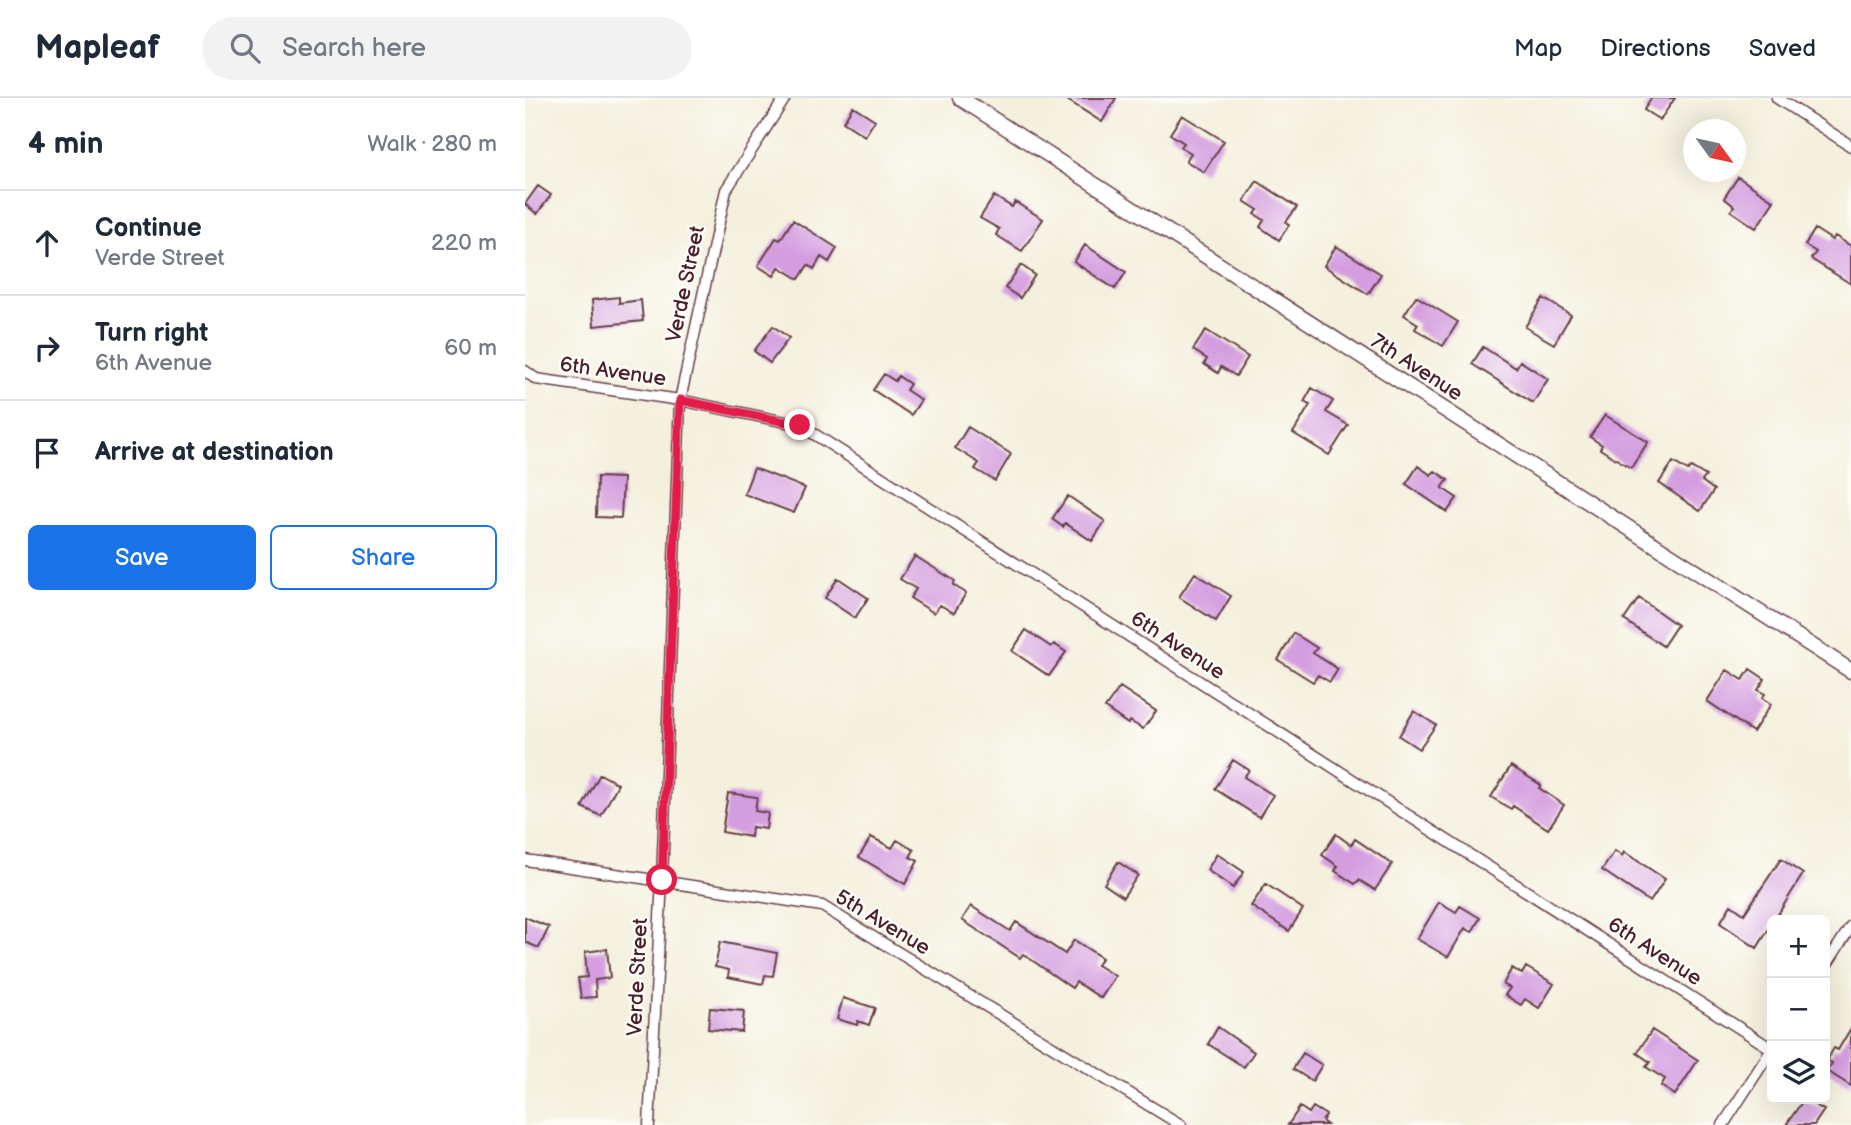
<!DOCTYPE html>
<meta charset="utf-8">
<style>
:root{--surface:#fff;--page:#f2f2f3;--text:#1f2937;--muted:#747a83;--line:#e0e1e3;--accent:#1a73e8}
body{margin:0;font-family:"Balsamiq Sans",sans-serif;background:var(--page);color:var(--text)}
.controls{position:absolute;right:21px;bottom:21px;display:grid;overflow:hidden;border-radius:10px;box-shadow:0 7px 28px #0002}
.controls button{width:63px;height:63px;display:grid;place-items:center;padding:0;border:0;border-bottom:2px solid var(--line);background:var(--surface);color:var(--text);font:35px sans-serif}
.compass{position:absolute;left:1158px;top:21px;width:63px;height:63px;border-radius:50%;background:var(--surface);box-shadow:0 7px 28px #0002;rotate:123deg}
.stop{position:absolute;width:21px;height:21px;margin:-16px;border:5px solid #e11d48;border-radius:50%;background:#fff}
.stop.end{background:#e11d48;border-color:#fff;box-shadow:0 2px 7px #0008}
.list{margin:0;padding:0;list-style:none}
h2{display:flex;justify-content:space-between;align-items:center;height:91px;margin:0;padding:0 28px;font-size:30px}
h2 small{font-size:23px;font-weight:400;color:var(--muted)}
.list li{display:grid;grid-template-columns:46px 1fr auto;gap:21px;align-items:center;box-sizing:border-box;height:105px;padding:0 28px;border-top:2px solid var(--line)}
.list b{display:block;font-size:26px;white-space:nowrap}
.list p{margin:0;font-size:23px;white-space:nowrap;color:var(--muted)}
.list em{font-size:23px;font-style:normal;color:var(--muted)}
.actions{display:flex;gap:14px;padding:21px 28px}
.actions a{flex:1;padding:16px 0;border:2px solid var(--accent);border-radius:10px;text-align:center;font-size:24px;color:var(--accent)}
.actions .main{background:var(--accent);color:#fff}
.icon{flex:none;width:38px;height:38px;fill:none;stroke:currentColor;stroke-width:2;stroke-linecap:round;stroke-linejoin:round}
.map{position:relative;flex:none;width:1326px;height:1027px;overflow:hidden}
header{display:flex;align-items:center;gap:42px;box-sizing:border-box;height:98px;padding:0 35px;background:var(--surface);border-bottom:2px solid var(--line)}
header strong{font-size:33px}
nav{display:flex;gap:38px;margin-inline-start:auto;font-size:24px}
.search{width:490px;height:63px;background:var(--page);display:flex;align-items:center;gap:18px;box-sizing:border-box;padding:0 24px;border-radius:38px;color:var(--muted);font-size:26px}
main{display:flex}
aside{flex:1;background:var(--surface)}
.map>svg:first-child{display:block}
.building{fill:#d49de0}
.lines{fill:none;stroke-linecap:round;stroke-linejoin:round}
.minor-casing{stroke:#643e46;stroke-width:13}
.tertiary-casing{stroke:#643e46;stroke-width:17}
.minor{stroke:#fff;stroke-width:10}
.tertiary{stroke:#fff;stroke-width:14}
.route{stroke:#e11d48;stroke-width:9}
.labels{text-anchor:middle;stroke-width:5;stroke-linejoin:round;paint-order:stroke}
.street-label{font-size:21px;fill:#4a1f2b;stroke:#fdfcf7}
</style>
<header>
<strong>Mapleaf</strong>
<div class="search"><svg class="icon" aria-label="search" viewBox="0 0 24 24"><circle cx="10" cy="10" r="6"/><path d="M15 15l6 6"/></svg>Search here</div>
<nav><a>Map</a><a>Directions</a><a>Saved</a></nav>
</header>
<main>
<aside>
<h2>4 min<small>Walk · 280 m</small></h2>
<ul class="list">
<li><svg class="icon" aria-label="ahead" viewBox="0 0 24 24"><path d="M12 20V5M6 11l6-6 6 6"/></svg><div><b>Continue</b><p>Verde Street</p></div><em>220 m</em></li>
<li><svg class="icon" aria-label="right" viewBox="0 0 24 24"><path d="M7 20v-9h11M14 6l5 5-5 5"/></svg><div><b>Turn right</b><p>6th Avenue</p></div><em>60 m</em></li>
<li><svg class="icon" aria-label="arrive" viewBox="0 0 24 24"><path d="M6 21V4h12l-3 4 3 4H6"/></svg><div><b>Arrive at destination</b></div></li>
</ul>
<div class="actions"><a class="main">Save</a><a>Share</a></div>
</aside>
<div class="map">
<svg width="1326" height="1027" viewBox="0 0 1326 1027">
<rect width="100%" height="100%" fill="#fdfcf7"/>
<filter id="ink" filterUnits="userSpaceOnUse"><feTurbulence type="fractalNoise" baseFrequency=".0143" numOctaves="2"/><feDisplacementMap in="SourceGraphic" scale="14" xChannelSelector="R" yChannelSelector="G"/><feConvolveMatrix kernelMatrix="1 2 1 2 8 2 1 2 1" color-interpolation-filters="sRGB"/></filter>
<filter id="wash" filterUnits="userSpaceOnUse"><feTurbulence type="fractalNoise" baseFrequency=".00686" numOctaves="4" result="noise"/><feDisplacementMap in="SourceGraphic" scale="28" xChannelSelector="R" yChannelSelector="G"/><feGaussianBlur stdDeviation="1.57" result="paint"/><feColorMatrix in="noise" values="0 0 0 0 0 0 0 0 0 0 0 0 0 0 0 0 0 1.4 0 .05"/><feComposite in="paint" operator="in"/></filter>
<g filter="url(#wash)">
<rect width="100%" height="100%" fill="#f4f0dd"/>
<g id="blocks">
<path class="building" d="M539 0H591L577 24Z
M1126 0H1150L1135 22 1119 12Z
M328 8 350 22 340 38 318 24Z
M657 17 699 43 679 74 661 63 666 55 656 49 659 45 645 36Z
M1213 79 1249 103 1231 130 1206 113 1209 108 1199 100Z
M732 83 772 109 761 124 764 127 754 142 735 129 739 122 730 116 733 112 719 103Z
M13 88 26 97 12 116 0 106Z
M469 98 487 109 490 104 518 121 497 153 471 137 474 131 455 120Z
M268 122 312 150 304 164 296 159 289 171 283 167 274 181 254 169 249 178 233 168 251 140 255 142Z
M1290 131 1307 142 1310 138 1326 148V186L1286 161 1291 154 1280 147Z
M560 147 601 174 590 191 549 164Z
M811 148 856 176 843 196 799 168Z
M496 167 510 177 495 200 480 190Z
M891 198 933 224 918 248 890 231 893 226 879 217Z
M94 199V205L116 202 118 223 69 228 67 202Z
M1018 200 1046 217 1029 246 1000 229Z
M248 228 264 240 245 265 229 253Z
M681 232 723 259 711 278 696 269 693 275 679 266 682 261 668 252Z
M958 249 991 270 995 263 1023 281 1008 305 947 266Z
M359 276 370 283 373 278 385 286 381 292 396 302 386 317 348 292Z
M787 290 808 303 801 314 823 327 804 357 768 335 785 307 779 304Z
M1080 317 1123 344 1106 370 1075 351 1077 347 1065 339Z
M443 329 486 356 470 383 450 371 454 365 430 350Z
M1148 364 1163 373 1166 369 1181 378 1177 383 1189 392 1175 413 1134 385Z
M893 368 906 377 910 373 923 382 917 390 932 400 922 414 881 386Z
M229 370 280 390 269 415 219 396Z
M72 379 98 380 96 420 71 419Z
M543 398 580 423 567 443 540 425 538 429 527 421Z
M390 458 430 483 428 487 441 495 429 515 415 507 409 515 385 500 391 491 375 481Z
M670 475 706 498 691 523 654 499Z
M313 480 343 500 330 520 300 500Z
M1114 500 1152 527 1138 548 1099 522Z
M501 532 526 549 529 546 541 554 524 578 487 553Z
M769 535 792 550 788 555 813 571 805 584 793 577 788 584 753 562Z
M1225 571 1240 581 1233 592 1240 596 1237 600 1246 606 1228 634 1182 603 1202 572 1218 582Z
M595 589 631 613 618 631 605 623 603 626 580 610Z
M889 613 911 627 894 651 874 638Z
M708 662 724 672 719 679 748 697 734 719 690 691Z
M986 668 1016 687 1014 690 1039 707 1023 731 988 708 986 711 966 699Z
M75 676 93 686 76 718 57 709Z
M203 695 232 699 230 713 243 715 241 731 227 729 226 739 197 734Z
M811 736 826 747 830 741 867 766 850 792 834 782 830 786 810 773 813 768 797 757Z
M346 739 367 750 372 742 389 752 385 759 393 763 380 786 334 759Z
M1090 753 1097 758 1099 754 1140 781 1125 804 1077 772Z
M692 756 719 774 708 790 682 772Z
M1256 761 1278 776 1232 850 1195 825 1206 807 1219 816Z
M593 764 613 777 598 799 579 786Z
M741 786 778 811 764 833 726 808Z
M914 804 931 814 935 808 955 820 947 834 940 830 923 859 892 841Z
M446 808 485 833 491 824 540 856 549 842 577 860 572 867 590 878 576 900 551 884 547 890 498 856 495 860 437 822Z
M0 819 24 829 14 850 0 844Z
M195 844 252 855 248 878 240 877 238 886 203 879 204 872 190 869Z
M82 851 85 880 70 882 71 899 56 900 53 880 62 879 60 854Z
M1001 869 1029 886 1014 910 1000 901 996 907 980 897 985 890 978 886 987 870 997 876Z
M318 900 350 910 344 927 333 923 332 927 312 921Z
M185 910 219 913 217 934 183 931Z
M693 929 729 954 719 969 683 946Z
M1326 930V988L1302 973 1307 965 1302 962 1309 950 1313 952Z
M1127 932 1173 962 1150 997 1136 988 1140 981 1121 969 1125 964 1112 955Z
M778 955 797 967 787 983 768 971Z
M1279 1001 1299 1012 1289 1027H1261Z
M775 1009 784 1015 788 1009 801 1017 797 1023 802 1027H763Z"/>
</g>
</g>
<g filter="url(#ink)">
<use href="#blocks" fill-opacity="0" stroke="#643e46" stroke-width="2"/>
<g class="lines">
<g class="minor-casing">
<path id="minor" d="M1252 0 1326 48
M0 273 11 281 155 302 275 327 1247 951
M0 762 297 808 656 1027
M1300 869 1326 828
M124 1027 137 782 155 302 201 92 260 0
M1198 1027 1247 951"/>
</g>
<g class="tertiary-casing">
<path id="tertiary" d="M435 0 1326 573"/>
</g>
<use href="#minor" class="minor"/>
<use href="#tertiary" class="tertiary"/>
</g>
</g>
<g class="lines" filter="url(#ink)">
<path class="route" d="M137 782 155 302 275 327"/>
</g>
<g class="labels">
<g class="street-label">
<text transform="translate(160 186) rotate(-78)" y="7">Verde Street</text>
<text transform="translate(892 269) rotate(33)" y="7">7th Avenue</text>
<text transform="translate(88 273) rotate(8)" y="7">6th Avenue</text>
<text transform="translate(653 547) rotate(33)" y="7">6th Avenue</text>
<text transform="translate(358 824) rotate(31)" y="7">5th Avenue</text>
<text transform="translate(1130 853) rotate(33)" y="7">6th Avenue</text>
<text transform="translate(112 879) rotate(-87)" y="7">Verde Street</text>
</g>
</g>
</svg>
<div class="controls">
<button>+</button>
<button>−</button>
<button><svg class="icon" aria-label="layers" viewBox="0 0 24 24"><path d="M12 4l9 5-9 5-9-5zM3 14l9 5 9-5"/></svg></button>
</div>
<svg class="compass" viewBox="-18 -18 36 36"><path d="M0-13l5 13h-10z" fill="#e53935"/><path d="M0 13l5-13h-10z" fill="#747a83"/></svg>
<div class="stop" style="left:137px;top:782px"></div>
<div class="stop end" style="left:275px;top:327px"></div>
</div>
</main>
